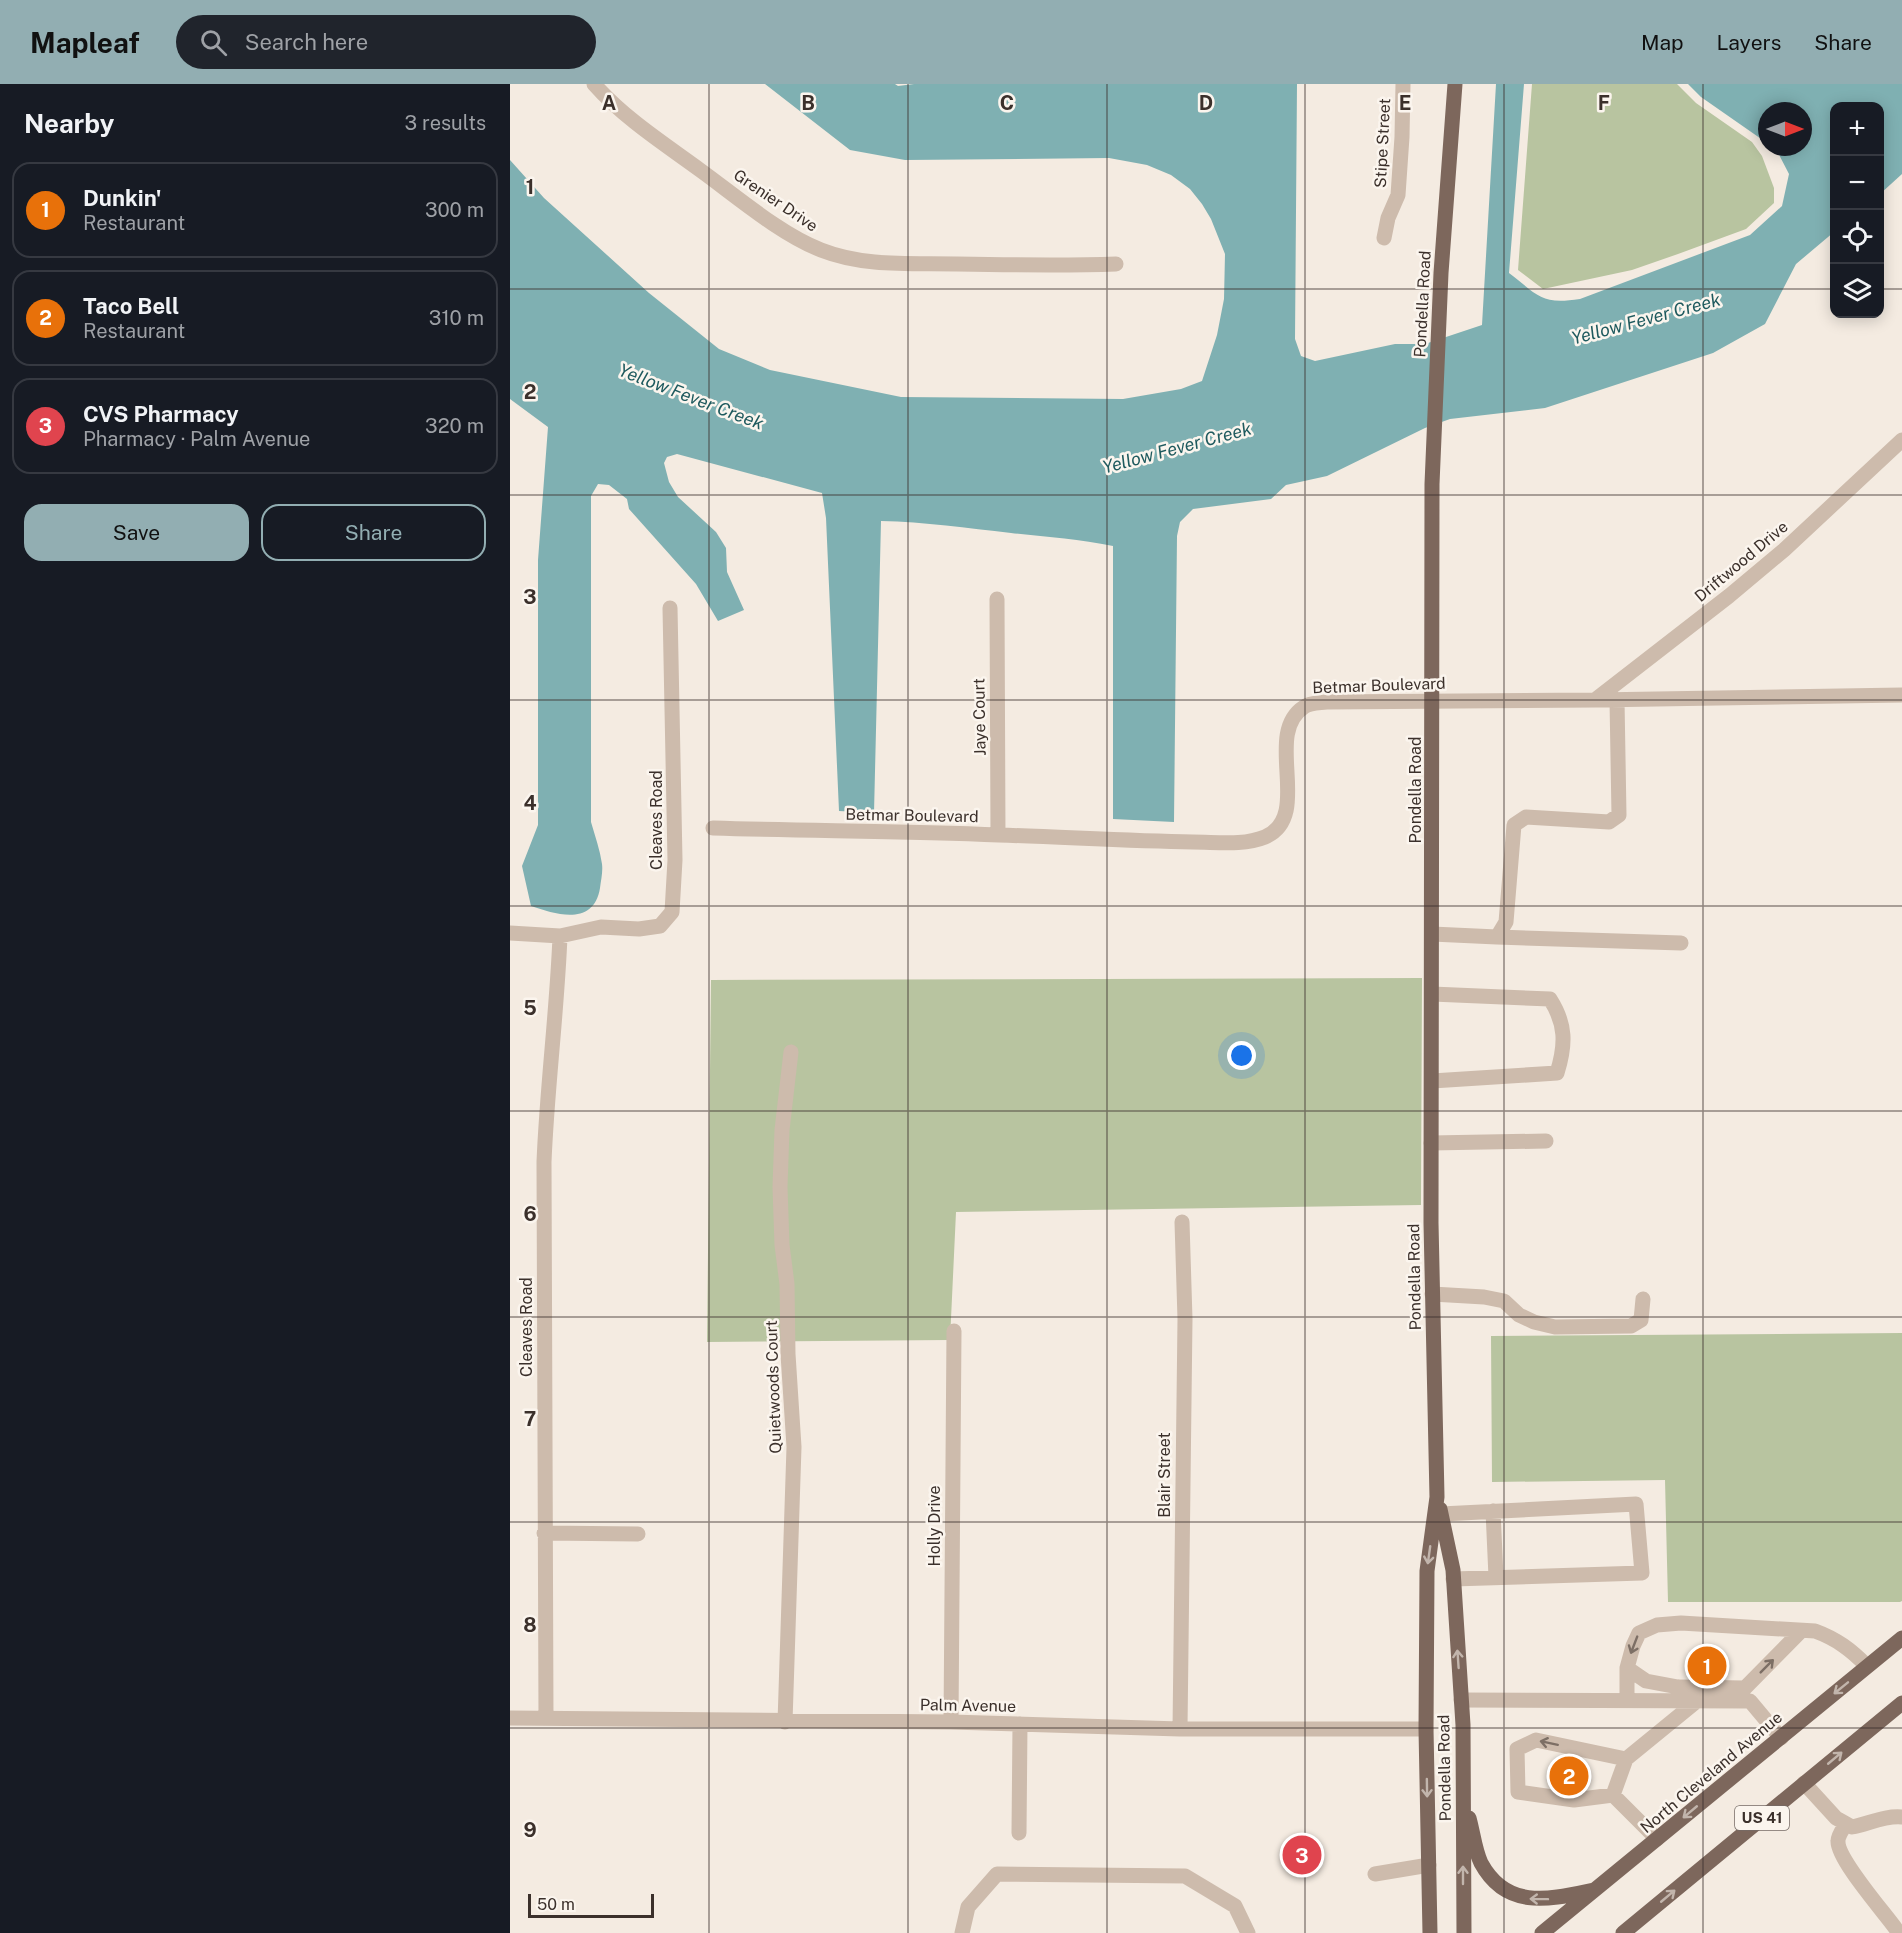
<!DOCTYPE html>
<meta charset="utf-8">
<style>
:root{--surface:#171b24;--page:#20242c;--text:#f1f3f6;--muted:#9ea1a6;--line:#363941;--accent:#92aeb2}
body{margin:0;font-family:"Public Sans",sans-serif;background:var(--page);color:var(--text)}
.controls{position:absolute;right:18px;top:18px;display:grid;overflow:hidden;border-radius:12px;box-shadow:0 3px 15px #0003}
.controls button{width:54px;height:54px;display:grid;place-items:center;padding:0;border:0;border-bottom:2px solid var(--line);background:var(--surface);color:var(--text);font:30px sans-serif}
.compass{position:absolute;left:1248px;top:18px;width:54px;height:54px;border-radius:50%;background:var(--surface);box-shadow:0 3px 15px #0003;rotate:90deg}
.scale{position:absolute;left:18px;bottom:15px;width:126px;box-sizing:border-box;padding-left:6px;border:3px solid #3b302b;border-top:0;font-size:16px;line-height:21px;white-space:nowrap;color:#3b302b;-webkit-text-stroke:4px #fbf5ee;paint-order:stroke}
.you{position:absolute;left:732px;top:972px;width:21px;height:21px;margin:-15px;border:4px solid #fff;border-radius:50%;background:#1a73e8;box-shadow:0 0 0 9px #1a73e833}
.badge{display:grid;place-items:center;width:39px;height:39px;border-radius:50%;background:var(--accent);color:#fff;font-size:20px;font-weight:700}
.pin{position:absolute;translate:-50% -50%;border:3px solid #fff;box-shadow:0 2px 6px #0006}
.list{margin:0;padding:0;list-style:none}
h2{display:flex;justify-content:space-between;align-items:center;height:78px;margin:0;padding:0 24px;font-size:26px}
h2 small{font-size:20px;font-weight:400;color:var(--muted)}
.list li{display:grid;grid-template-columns:39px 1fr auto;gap:18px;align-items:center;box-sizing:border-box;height:96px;margin:0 12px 12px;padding:0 12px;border:2px solid var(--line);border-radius:18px}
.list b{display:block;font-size:22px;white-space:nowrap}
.list p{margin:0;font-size:20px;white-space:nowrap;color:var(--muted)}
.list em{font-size:20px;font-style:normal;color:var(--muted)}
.actions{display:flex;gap:12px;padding:18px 24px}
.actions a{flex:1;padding:14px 0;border:2px solid var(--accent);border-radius:18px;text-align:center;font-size:21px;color:var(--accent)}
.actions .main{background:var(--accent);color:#111}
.icon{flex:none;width:33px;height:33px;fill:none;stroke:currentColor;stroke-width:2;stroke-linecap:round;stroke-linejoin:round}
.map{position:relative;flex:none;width:1392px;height:1849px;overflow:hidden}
header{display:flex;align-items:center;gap:36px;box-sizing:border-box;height:84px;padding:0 30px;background:var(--accent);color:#111}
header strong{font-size:28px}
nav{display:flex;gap:33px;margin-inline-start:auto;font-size:21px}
.search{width:420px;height:54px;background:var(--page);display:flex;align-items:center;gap:15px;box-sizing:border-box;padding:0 21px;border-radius:33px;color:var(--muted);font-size:22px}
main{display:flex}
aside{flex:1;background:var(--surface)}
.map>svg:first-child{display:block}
.green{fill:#b8c4a0}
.water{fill:#7fb0b2}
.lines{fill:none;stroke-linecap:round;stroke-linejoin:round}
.minor{stroke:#cdbbac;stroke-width:15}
.major{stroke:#7d675c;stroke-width:15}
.oneway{stroke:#c2b5ac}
.oneway2{stroke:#7d6f65}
.grid{fill:none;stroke:#3b302b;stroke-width:1.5;stroke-opacity:0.55}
.labels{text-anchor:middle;stroke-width:5;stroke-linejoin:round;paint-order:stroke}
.shield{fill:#fbf5ee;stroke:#756b66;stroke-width:1.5}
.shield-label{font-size:15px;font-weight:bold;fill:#3b302b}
.street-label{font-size:16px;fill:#3b302b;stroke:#fbf5ee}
.water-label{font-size:18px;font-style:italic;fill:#1f5a5e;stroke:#fbf5ee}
.grid-label{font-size:20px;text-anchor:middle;font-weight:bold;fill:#3b302b;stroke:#fbf5ee;stroke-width:5;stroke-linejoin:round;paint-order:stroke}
</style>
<header>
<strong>Mapleaf</strong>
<div class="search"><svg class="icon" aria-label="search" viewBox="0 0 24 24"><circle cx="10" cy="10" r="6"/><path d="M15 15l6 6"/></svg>Search here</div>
<nav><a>Map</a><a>Layers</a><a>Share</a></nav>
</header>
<main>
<aside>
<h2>Nearby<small>3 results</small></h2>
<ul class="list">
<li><span class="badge" style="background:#e8710a">1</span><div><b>Dunkin'</b><p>Restaurant</p></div><em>300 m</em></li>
<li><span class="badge" style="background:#e8710a">2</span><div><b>Taco Bell</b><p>Restaurant</p></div><em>310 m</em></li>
<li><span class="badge" style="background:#e0444e">3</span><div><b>CVS Pharmacy</b><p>Pharmacy · Palm Avenue</p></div><em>320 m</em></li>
</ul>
<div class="actions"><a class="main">Save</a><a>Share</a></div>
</aside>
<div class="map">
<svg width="1392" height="1849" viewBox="0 0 1392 1849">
<rect width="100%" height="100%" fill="#f4ebe1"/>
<path class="green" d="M1022 0H1167L1186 19 1242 58 1252 72 1264 104V119L1236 145 1168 170 1122 186 1033 205 1008 186Z
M912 894 911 1121 446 1128 440 1256 197 1258 201 896Z
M1392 1249V1517L1390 1518H1158L1155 1396 982 1398 981 1252Z"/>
<path class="water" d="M255 0H385L388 2 404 0H787L785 255 791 272 805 277 885 260H915L972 241 986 0H1014L999 189C1029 212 1031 221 1070 215L1240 151 1272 122 1279 90 1266 65 1263 63H1293V27H1257V59L1191 13 1178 0H1392V90L1370 110V22H1324V148L1286 180 1255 240 1203 269 1035 324 940 335 915 344 817 392 776 401 761 415 683 425 670 438 667 452 664 738 603 735V462C569 455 535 453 501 449 457 444 415 438 371 437L364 729 329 727 316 434 312 409 167 370 157 373 154 379 159 398 168 413 206 448 216 464 217 488 234 526 208 537 186 500 119 425 117 415 99 401 88 400 81 412V738C85 752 90 766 92 780 93 788 91 796 90 804 84 842 47 831 21 822L12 782 28 741V476L38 343 0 315V76L34 114 139 209 209 265 260 286 391 313 613 315 671 305 692 297 707 251 714 215 715 170 701 135 692 120 680 105 661 91 637 81 599 74 395 76 340 66Z"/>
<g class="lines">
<path class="minor" d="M84 0C114 34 153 59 190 86 226 112 270 150 311 166 354 183 401 179 446 180 500 181 553 182 606 180
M874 154 878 134 888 111 892 53 893 0
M487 515 488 751
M1085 616 1219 512 1274 466 1392 356
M203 744C298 747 394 747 489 751 554 753 618 757 683 758 707 758 733 762 755 753 804 732 752 650 794 623 799 619 809 619 816 618L1085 616 1392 611
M0 849 50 852 91 843 129 845 150 842 162 828 165 776 160 524
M922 850 987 853 996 838 1004 741 1016 733 1099 738 1109 731 1107 616
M987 853 1171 859
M922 997 1047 989C1056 960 1056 940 1040 915L922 910
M921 1059 1036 1057
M922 1210 974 1213 994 1217 1009 1231 1024 1238 1045 1243 1121 1242 1131 1236 1133 1215
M983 1427 986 1493
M931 1430 1126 1420 1132 1489 943 1495
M34 1449 128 1450
M1117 1584 1136 1597 1168 1603 1234 1604
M1228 1611 1291 1547
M951 1616 1240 1617 1271 1654
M1117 1616V1584L1123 1562 1129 1549 1147 1541 1171 1539 1305 1547C1327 1555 1341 1566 1357 1582
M0 1634 441 1638 670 1645H916
M36 1634 34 1078C37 1003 47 928 50 852
M275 1638 284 1363 278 1270 277 1200 272 1161 270 1103 272 1046 281 968
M441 1638 444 1247
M670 1645 675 1235 672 1138
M1294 1699 1326 1734 1342 1743C1358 1740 1376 1731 1392 1733
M1103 1711 1064 1716 1008 1708 1007 1665 1026 1656 1116 1675
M1336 1740C1333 1745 1328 1751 1328 1757 1327 1775 1374 1828 1386 1845
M509 1749 510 1640
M1147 1755 1103 1711 1116 1675 1187 1617
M865 1790 919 1781
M452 1849 458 1823 487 1790 675 1792 725 1822 738 1849"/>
<path class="major" d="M930 1425 943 1486 953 1641 954 1849
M959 1734C963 1748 965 1767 971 1779 997 1827 1041 1815 1084 1806
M920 1849 916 1645 917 1487 927 1413 921 1139 922 400 931 189 945 0
M1032 1849 1392 1554
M1113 1849 1392 1619"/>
</g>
<defs><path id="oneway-shaft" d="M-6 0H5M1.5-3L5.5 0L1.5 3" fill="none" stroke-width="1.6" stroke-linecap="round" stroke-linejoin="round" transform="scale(1.5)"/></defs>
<g class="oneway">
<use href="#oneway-shaft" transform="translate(919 1471) rotate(98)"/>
<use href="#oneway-shaft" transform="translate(948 1575) rotate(-94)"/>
<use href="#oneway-shaft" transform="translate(1331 1604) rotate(141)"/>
<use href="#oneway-shaft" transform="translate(1325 1674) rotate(-40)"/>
<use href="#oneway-shaft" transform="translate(917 1704) rotate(89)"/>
<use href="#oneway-shaft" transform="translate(1180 1728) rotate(140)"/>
<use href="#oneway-shaft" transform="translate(953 1791) rotate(-90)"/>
<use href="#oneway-shaft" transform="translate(1158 1812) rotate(-40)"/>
<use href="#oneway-shaft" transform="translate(1029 1815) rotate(-179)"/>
</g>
<g class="oneway2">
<use href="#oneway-shaft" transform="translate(1124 1561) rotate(111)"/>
<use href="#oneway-shaft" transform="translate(1257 1582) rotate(-45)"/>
<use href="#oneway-shaft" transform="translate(1039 1659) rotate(-168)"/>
</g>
<path class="grid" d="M199 0V1849M398 0V1849M597 0V1849M795 0V1849M994 0V1849M1193 0V1849M0 205H1324M1370 205H1392M0 411H1392M0 616H1392M0 822H1392M0 1027H1392M0 1233H1392M0 1438H1392M0 1644H1392"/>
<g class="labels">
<rect class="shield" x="1225" y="1722" width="54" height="24" rx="4.5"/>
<g class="shield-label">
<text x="1252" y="1739">US 41</text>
</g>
<g class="street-label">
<text transform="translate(872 59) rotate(-87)" y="6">Stipe Street</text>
<text transform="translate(266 116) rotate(34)" y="6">Grenier Drive</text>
<text transform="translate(912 220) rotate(-87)" y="6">Pondella Road</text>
<text transform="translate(1231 477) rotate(-40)" y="6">Driftwood Drive</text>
<text transform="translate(869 601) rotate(-2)" y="6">Betmar Boulevard</text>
<text transform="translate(469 633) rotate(-91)" y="6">Jaye Court</text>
<text transform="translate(905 706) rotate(-90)" y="6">Pondella Road</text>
<text transform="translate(402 731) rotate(1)" y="6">Betmar Boulevard</text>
<text transform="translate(146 736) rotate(-90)" y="6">Cleaves Road</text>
<text transform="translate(904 1193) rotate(-91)" y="6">Pondella Road</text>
<text transform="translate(16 1243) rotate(-90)" y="6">Cleaves Road</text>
<text transform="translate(263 1303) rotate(-92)" y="6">Quietwoods Court</text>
<text transform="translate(654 1391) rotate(-90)" y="6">Blair Street</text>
<text transform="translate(424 1442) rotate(-90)" y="6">Holly Drive</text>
<text transform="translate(458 1621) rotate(1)" y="6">Palm Avenue</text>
<text transform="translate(934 1684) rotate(-91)" y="6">Pondella Road</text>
<text transform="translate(1201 1688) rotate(-40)" y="6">North Cleveland Avenue</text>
</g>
<g class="water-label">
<text transform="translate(1136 235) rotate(-15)" y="6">Yellow Fever Creek</text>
<text transform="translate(181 313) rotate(21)" y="6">Yellow Fever Creek</text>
<text transform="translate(667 364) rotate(-15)" y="6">Yellow Fever Creek</text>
</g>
</g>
<g class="grid-label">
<text x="99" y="26">A</text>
<text x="298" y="26">B</text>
<text x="497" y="26">C</text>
<text x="696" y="26">D</text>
<text x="895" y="26">E</text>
<text x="1094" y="26">F</text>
<text x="20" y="110">1</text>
<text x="20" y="315">2</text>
<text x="20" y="520">3</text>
<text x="20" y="726">4</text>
<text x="20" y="931">5</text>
<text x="20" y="1137">6</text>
<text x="20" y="1342">7</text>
<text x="20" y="1548">8</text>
<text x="20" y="1753">9</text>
</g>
</svg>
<div class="controls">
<button>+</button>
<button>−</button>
<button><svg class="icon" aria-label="locate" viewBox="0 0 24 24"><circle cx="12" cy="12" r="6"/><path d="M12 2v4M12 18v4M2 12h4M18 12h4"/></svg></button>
<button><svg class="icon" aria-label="layers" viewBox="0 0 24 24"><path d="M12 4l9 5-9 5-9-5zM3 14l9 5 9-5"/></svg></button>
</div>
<svg class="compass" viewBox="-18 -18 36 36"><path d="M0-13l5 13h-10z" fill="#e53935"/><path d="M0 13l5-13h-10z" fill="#9ea1a6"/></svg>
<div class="scale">50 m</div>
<div class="you"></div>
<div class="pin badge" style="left:1197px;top:1582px;background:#e8710a">1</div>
<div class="pin badge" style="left:1059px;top:1692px;background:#e8710a">2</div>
<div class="pin badge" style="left:792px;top:1771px;background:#e0444e">3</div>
</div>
</main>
